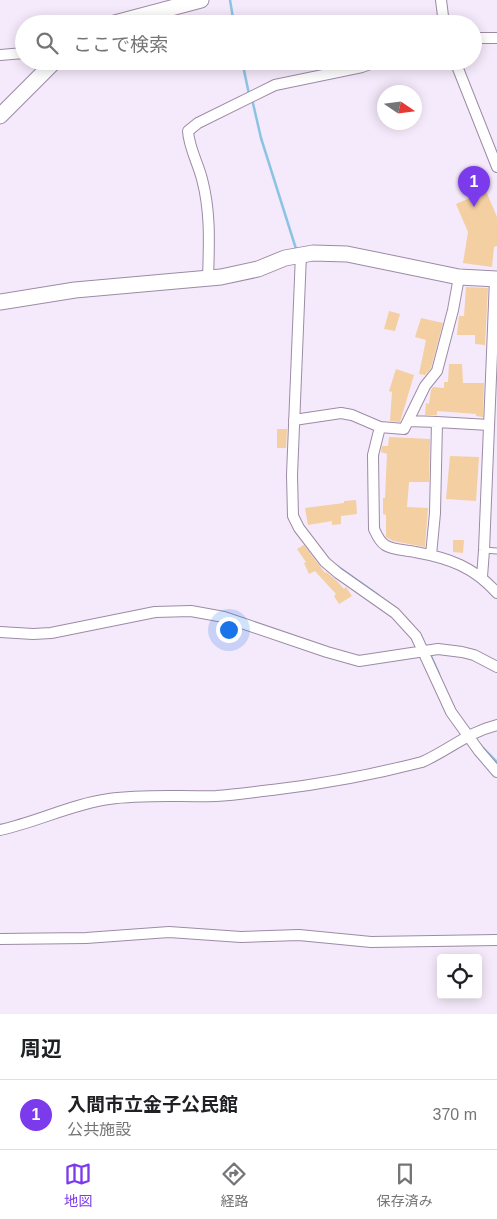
<!DOCTYPE html>
<html lang="ja">
<meta charset="utf-8">
<style>
:root{--surface:#fff;--page:#f6f6f6;--text:#202124;--muted:#757577;--line:#e0e0e0;--accent:#7c3aed}
body{margin:0;font-family:Helvetica,"Noto Sans JP",sans-serif;background:var(--page);color:var(--text)}
.controls{position:absolute;right:15px;bottom:15px;display:grid;overflow:hidden;border-radius:5px;box-shadow:0 2px 12px #0003}
.controls button{width:45px;height:45px;display:grid;place-items:center;padding:0;border:0;border-bottom:1px solid var(--line);background:var(--surface);color:var(--text);font:25px sans-serif}
.compass{position:absolute;left:377px;top:85px;width:45px;height:45px;border-radius:50%;background:var(--surface);box-shadow:0 2px 12px #0003;rotate:103deg}
.you{position:absolute;left:228px;top:629px;width:18px;height:18px;margin:-12px;border:4px solid #fff;border-radius:50%;background:#1a73e8;box-shadow:0 0 0 8px #1a73e833}
.badge{display:grid;place-items:center;width:32px;height:32px;border-radius:50%;background:var(--accent);color:#fff;font-size:16px;font-weight:700}
.pin{position:absolute;translate:-50% -41px;filter:drop-shadow(0 1px 2px #0008)}
.pin::after{content:'';position:absolute;top:26px;width:18px;height:15px;background:inherit;clip-path:polygon(0 0,100% 0,50% 100%)}
.list{margin:0;padding:0;list-style:none}
h2{display:flex;justify-content:space-between;align-items:center;height:65px;margin:0;padding:0 20px;font-size:21px}
h2 small{font-size:16px;font-weight:400;color:var(--muted)}
.list li{display:grid;grid-template-columns:32px 1fr auto;gap:15px;align-items:center;box-sizing:border-box;height:70px;padding:0 20px;border-top:1px solid var(--line)}
.list b{display:block;font-size:19px;white-space:nowrap}
.list p{margin:0;font-size:16px;white-space:nowrap;color:var(--muted)}
.list em{font-size:16px;font-style:normal;color:var(--muted)}
.icon{flex:none;width:28px;height:28px;fill:none;stroke:currentColor;stroke-width:2;stroke-linecap:round;stroke-linejoin:round}
.map{position:relative;flex:none;width:497px;height:1014px;overflow:hidden}
.search{position:absolute;background:var(--surface);box-shadow:0 2px 12px #0003;left:15px;right:15px;top:15px;height:55px;display:flex;align-items:center;gap:12px;box-sizing:border-box;padding:0 18px;border-radius:28px;color:var(--muted);font-size:19px}
.sheet{height:135px;background:var(--surface)}
nav{display:flex;justify-content:space-around;align-items:center;box-sizing:border-box;height:70px;border-top:1px solid var(--line);background:var(--surface);font-size:14px;color:var(--muted)}
nav a{display:grid;justify-items:center;gap:2px}
nav .on{color:var(--accent)}
.map>svg:first-child{display:block}
.lines{fill:none;stroke-linecap:round;stroke-linejoin:round}
.stream{stroke:#8bc4e2;stroke-width:2.5}
.building{fill:#f3cfa1}
.lane-casing{stroke:#9d8ba5;stroke-width:7}
.street-casing{stroke:#9d8ba5;stroke-width:12}
.secondary-casing{stroke:#9d8ba5;stroke-width:17}
.lane{stroke:#fff;stroke-width:5}
.street{stroke:#fff;stroke-width:10}
.secondary{stroke:#fff;stroke-width:15}
</style>
<div class="map">
<svg width="497" height="1014" viewBox="0 0 497 1014">
<rect width="100%" height="100%" fill="#f5eafb"/>
<g class="lines">
<path class="stream" d="M230 0 234 24
M242 61 249 94
M252 99 261 138 297 252
M337 566 378 595
M405 617 413 626
M430 654 439 674
M480 745 497 762"/>
</g>
<path class="building" d="M486 191 497 217V246L494 247 492 267 463 263 468 232 456 204Z
M466 287 488 288 485 345 475 344V335H457L459 316H464Z
M389 311 400 314 395 331 384 329Z
M421 318 443 323 431 368 425 375 419 374 426 340 415 337Z
M449 364H462L463 383H484L483 417 476 416V414L437 411V415H425L426 403 429 404 431 390 433 387 444 388V382H448Z
M396 369 414 375 400 422 390 421 392 392 389 391Z
M277 429H287L286 448H277Z
M389 437 430 439 429 482H409L407 507 428 508 425 547 393 541 386 537V515L383 514V498H385L387 454 381 452 382 446H388Z
M450 456 479 457 476 501 446 499Z
M356 500 357 514 341 516V524L332 525V521L308 525 305 508 344 503V501Z
M453 540H464L463 553 453 552Z
M304 545 325 573 326 572 337 581 344 589 346 587 352 596 339 604 334 596 336 594 315 571 309 574 304 563 306 562 297 549Z"/>
<g class="lines">
<g class="lane-casing">
<path id="lane" d="M484 550 497 551"/>
</g>
<g class="street-casing">
<path id="street" d="M441 0 444 24
M473 38H497
M0 55 24 53
M455 61 497 167
M301 254 292 475 293 516 299 528 325 562 338 573 395 613 416 636 451 712 479 751 497 772
M208 279C209 245 211 213 202 179 198 163 189 148 188 131L198 123 275 85 362 67 378 61
M294 420 341 413 352 415 380 427 404 429 425 386 437 371 453 310 459 277
M408 421 437 422
M380 427 373 455 374 529C377 535 379 541 385 545 392 550 406 550 415 552 449 558 474 567 497 593
M431 555 435 513 437 422 489 425
M482 577 484 550 495 279
M0 632 33 634 51 633 155 612 191 611 224 617 327 652 359 661 438 649 462 652 474 655 497 667
M0 830C37 822 72 804 109 799 145 794 180 797 216 796 235 795 254 792 272 790 323 784 372 775 422 762 449 750 468 732 497 725
M0 939 86 938 169 932 241 937 299 935 371 942 497 940"/>
</g>
<g class="secondary-casing">
<path id="secondary" d="M111 24 201 0
M0 116 55 61
M0 302 75 290 221 277 258 269 285 258 313 253 347 254 459 277 497 279"/>
</g>
<use href="#lane" class="lane"/>
<use href="#street" class="street"/>
<use href="#secondary" class="secondary"/>
</g>
</svg>
<div class="controls">
<button><svg class="icon" aria-label="locate" viewBox="0 0 24 24"><circle cx="12" cy="12" r="6"/><path d="M12 2v4M12 18v4M2 12h4M18 12h4"/></svg></button>
</div>
<svg class="compass" viewBox="-18 -18 36 36"><path d="M0-13l5 13h-10z" fill="#e53935"/><path d="M0 13l5-13h-10z" fill="#757577"/></svg>
<div class="you"></div>
<div class="pin badge" style="left:474px;top:207px">1</div>
<div class="search"><svg class="icon" aria-label="search" viewBox="0 0 24 24"><circle cx="10" cy="10" r="6"/><path d="M15 15l6 6"/></svg>ここで検索</div>
</div>
<section class="sheet">
<h2>周辺<small></small></h2>
<ul class="list">
<li><span class="badge">1</span><div><b>入間市立金子公民館</b><p>公共施設</p></div><em>370 m</em></li>
</ul>
</section>
<nav>
<a class="on"><svg class="icon" aria-label="map" viewBox="0 0 24 24"><path d="M3 6l6-2 6 2 6-2v14l-6 2-6-2-6 2zM9 4v14M15 6v14"/></svg>地図</a>
<a><svg class="icon" aria-label="directions" viewBox="0 0 24 24"><path d="M12 3l9 9-9 9-9-9zM9 14v-3h6M13 9l2 2-2 2"/></svg>経路</a>
<a><svg class="icon" aria-label="saved" viewBox="0 0 24 24"><path d="M7 4h10v16l-5-4-5 4z"/></svg>保存済み</a>
</nav>
